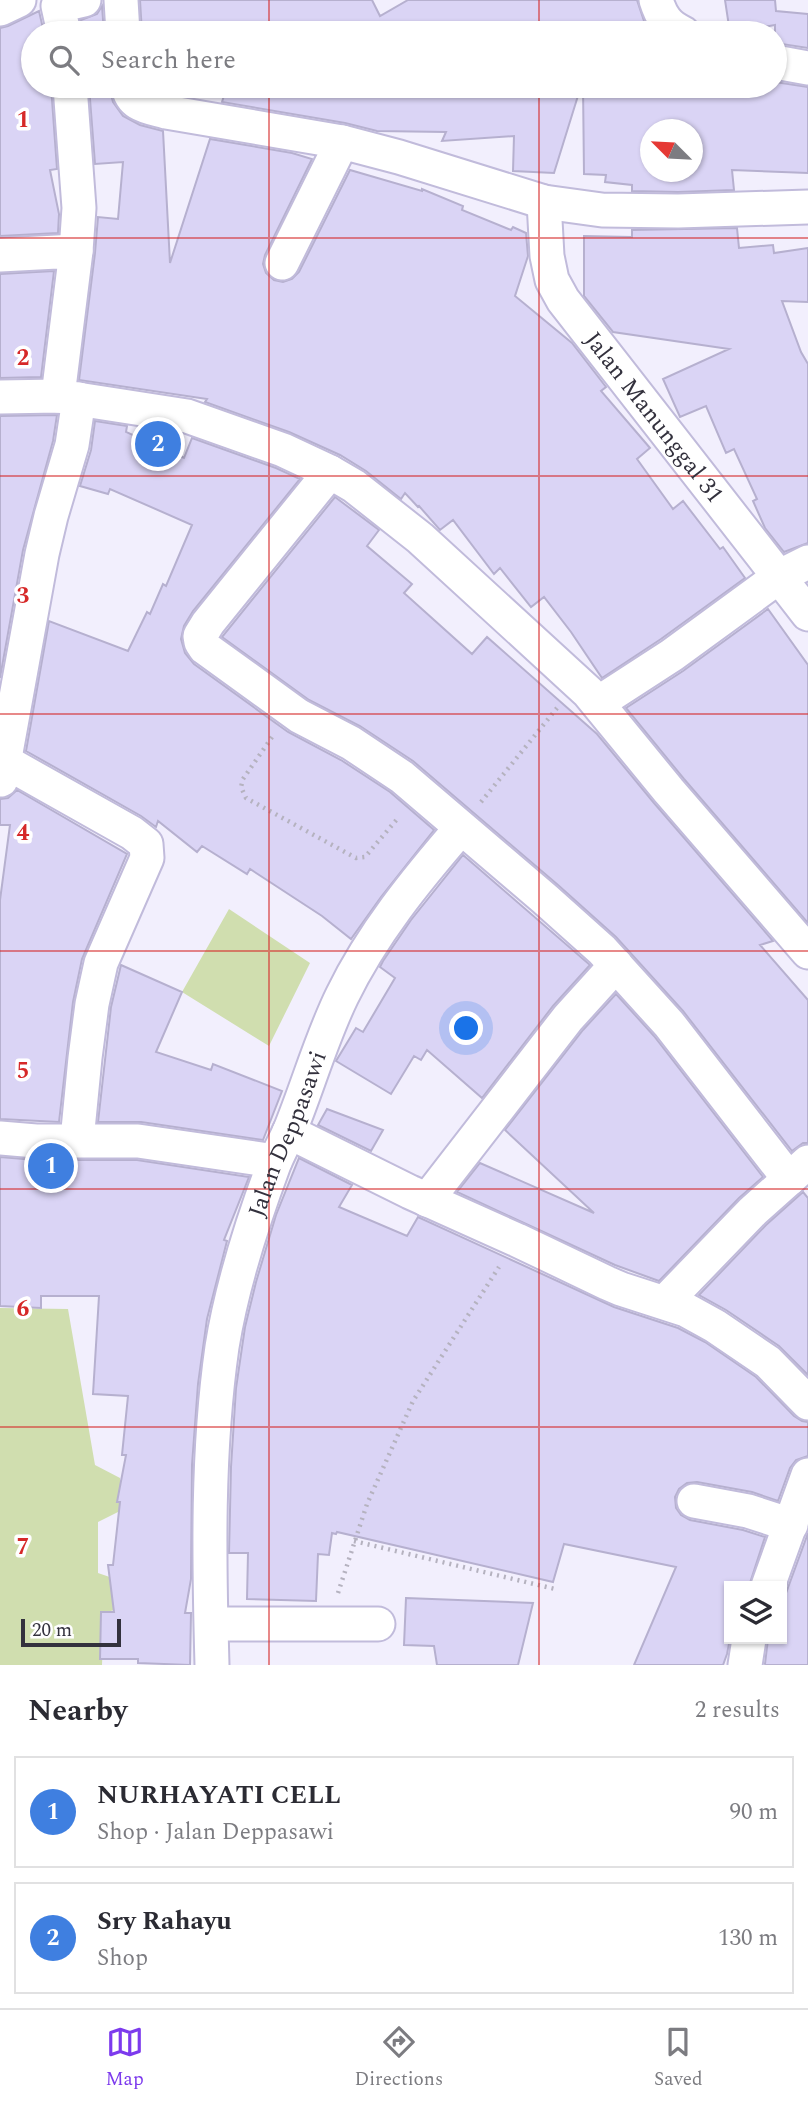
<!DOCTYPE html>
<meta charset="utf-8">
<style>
:root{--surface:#fff;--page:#f2f2f3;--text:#2b2b33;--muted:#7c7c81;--line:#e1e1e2;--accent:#7c3aed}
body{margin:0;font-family:Spectral,serif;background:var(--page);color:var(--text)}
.controls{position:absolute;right:21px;bottom:21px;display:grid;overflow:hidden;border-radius:0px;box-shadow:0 2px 5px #0004}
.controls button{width:63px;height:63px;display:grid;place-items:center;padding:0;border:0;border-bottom:2px solid var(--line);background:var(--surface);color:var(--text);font:35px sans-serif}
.compass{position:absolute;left:640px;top:119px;width:63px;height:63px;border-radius:50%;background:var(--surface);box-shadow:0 2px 5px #0004;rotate:294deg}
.scale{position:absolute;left:21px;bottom:18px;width:100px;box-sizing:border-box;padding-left:7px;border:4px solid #33313d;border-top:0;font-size:19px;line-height:24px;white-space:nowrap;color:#33313d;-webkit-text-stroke:5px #fff;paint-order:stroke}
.you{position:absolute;left:467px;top:1029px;width:24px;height:24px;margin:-18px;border:5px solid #fff;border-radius:50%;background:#1a73e8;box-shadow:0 0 0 10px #1a73e833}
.badge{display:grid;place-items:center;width:46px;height:46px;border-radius:50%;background:var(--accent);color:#fff;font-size:23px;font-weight:700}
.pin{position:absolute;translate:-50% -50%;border:4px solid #fff;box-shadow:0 2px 7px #0006}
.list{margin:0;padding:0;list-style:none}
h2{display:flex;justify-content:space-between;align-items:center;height:91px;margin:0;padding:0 28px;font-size:30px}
h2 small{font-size:23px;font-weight:400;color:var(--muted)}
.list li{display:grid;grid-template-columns:46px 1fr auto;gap:21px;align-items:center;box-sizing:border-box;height:112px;margin:0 14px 14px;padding:0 14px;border:2px solid var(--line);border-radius:0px}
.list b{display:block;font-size:26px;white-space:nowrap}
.list p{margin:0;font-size:23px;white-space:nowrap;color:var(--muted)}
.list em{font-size:23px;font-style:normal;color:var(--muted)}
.icon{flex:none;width:38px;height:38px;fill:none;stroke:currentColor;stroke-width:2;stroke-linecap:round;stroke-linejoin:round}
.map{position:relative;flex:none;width:808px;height:1665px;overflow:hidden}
.search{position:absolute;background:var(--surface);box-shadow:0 2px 5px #0004;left:21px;right:21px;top:21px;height:77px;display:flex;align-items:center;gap:18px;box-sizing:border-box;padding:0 24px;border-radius:38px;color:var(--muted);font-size:26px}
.sheet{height:343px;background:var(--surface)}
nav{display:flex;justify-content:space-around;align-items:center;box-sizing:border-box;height:98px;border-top:2px solid var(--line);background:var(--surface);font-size:19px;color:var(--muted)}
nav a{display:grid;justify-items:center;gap:4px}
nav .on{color:var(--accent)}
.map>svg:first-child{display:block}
.green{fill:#d0deaf}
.building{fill:#dad4f5;stroke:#b6b0cf;stroke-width:2;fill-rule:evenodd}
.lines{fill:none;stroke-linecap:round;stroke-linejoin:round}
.minor-casing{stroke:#c1bbdb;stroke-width:37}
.path{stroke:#b5b2bf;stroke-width:4.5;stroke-dasharray:2 5;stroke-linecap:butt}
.minor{stroke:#fff;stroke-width:33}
.grid{fill:none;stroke:#d62828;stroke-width:2;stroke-opacity:0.55}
.labels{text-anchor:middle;stroke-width:7;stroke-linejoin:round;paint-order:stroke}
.street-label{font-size:24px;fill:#33313d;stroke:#fff}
.grid-label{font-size:23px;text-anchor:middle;font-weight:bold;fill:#d62828;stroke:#fff;stroke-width:7;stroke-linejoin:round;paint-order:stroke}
</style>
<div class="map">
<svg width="808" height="1665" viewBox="0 0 808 1665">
<rect width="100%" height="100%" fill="#f2effd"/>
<path class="green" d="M229 909 310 963 269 1046 182 992Z
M0 1308 68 1309 95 1465 120 1478V1511L98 1522V1573L130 1584 121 1608 104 1613 102 1665H0Z"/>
<path class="building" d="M140 0H372L380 16 408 0H637L648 33H142Z
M725 0H775L776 11 808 14V48L775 43V25L730 33Z
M102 6 104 33H83L81 20 97 14Z
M39 11 44 33H33V86H51L57 169 50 170 59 214 58 233 0 236V28L8 26Z
M775 82 808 87V173L732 170 734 190 678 192 632 191V185L605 182 606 175 584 174 583 86H775ZM650 130H692V172H650Z
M89 86H109L113 102 123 116 140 125 163 131 170 263 210 139 292 153 312 159 265 255 263 264 266 273 274 280 283 282 292 279 299 272 350 170 422 191V189L463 206 462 210 511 230 513 227 526 233 528 256 515 296 572 343 606 387 601 391 650 448 637 459 673 509 683 501 720 549 723 547 745 578 661 639 602 678 571 632 544 597 531 607 500 568 494 574 453 520 440 530 419 506 418 507 405 493 401 499 366 471 340 455 289 432 205 402 207 399 79 380 95 253 98 217 118 219 123 162 95 164Z
M227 86H581L554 173 513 171 514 136 442 141 446 132 377 131 345 123 222 102Z
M737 228 739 248 773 245 774 253 808 248V302L782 301 801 352 808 364V543L784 552 765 528 753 501 757 499 734 449 726 453 706 406 680 417 663 379 729 349 613 332 584 296V236L632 237V230Z
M54 271 41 377 0 378V274Z
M57 415 53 441 23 550 0 678V416Z
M95 421 127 426 126 432 184 458 192 438 276 468 300 479 193 611 184 626 181 639 185 653 194 664 288 732 341 760 390 792 434 830 381 897 351 939 322 916 250 869 247 874 202 846 197 852 158 821 156 827 141 816 26 751 49 621 128 651 147 612 150 614 163 584 166 586 192 525 110 489 108 494 80 486 91 450Z
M335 497 379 530 367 546 412 584 404 593 472 654 487 637 597 734 654 803 773 941 760 945 808 1000V1143H803L792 1151 683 1011 616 937 558 885 413 761 360 726 309 700 222 637Z
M768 609 808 665V923L684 779 626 708 683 671Z
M17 790 127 854 82 959 73 1002 59 1122 0 1119V900L10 825H0V799L8 798Z
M463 855 590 965 553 1006 482 1098 427 1050 421 1060 414 1056 391 1094 336 1061 356 1028 363 1032 395 978 380 967 383 961 411 920Z
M121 965 182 992 156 1052 211 1070 213 1064 282 1091 263 1140 141 1122H98L111 1007Z
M616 994 654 1036 763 1177 739 1198 659 1281 615 1265 457 1192 480 1163 594 1213 505 1130 583 1030Z
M327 1109 383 1130 371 1151 318 1125Z
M0 1157 36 1160H137L249 1177 224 1240 227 1241 207 1319 198 1384 192 1465 191 1579 185 1613H191L190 1665 138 1663V1659H100L101 1612H114L108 1565H113L120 1502H117L126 1455H122L128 1396 93 1394 99 1296H41V1308L0 1306Z
M299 1158 352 1185 339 1207 407 1236 418 1217 614 1307 678 1328 705 1342 756 1377 794 1416 802 1421 808 1422V1456L796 1460 790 1468 778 1501 752 1492 697 1482 687 1483 679 1489 675 1497 676 1508 681 1515 690 1520 743 1530 765 1537 749 1586H729L730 1639 727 1654 723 1665H634L676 1567 564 1544 553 1582 337 1532 336 1534 332 1533 329 1555 318 1554 316 1601 247 1599 248 1553H229L231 1467 236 1388 245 1327 256 1282 276 1215Z
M803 1192 808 1198V1375L779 1346 726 1310 699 1295 766 1225Z
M808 1533V1665H766L765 1664 768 1639H782V1599L786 1593Z
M406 1598 533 1603 518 1665H437L434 1646 404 1645Z"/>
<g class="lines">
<g class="minor-casing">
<g id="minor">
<path d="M121 0 123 33"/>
<path d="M656 0C661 16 667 26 683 33"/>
<path d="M0 9 19 0"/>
<path d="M64 33 58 6 84 0"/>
<path d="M775 62 808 68"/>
<path d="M70 86 79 208 76 251"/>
<path d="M128 86C131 106 148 107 166 112L342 142 399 157 544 202 602 210 678 211 808 207"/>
<path id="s1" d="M544 202 547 256 552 280 563 300 808 614"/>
<path d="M0 255 76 251 58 396"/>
<path d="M282 263 342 142"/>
<path d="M0 397 58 396 187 416 283 450 330 472 354 486 420 538 588 692 669 791 808 952"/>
<path d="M330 472 208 623 200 636 201 642 205 648 299 716 351 743 402 777 545 899 602 950 669 1024 789 1179"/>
<path d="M598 703 672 655 780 576 808 562"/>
<path d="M4 761 132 833 146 844 147 858 101 963 92 1004 85 1058 77 1140"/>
<path d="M1 780 42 554 51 516 72 445 79 399"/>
<path d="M289 1132 410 1192 517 1240 607 1283 621 1289 686 1310 715 1326 768 1362 808 1403"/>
<path d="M0 1138 36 1141H138L275 1161"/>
<path d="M427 1200 568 1018 616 965"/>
<path d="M665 1302 753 1211 808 1162"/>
<path d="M694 1501 748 1511 791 1525"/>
<path d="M768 1586 808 1475"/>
<path d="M212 1624H378"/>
<path id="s2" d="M212 1665C209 1559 207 1452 222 1347 232 1284 252 1223 274 1164 279 1152 285 1141 290 1130 308 1086 321 1039 342 996 372 934 416 880 461 828"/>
<path d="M745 1665 749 1639"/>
</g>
</g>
<path class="path" d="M272 737 243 779 241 787 246 798 356 858 365 857 398 818
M481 802 557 708
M354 1541 555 1589
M338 1593 367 1504 413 1401 499 1267"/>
<use href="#minor" class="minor"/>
</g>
<path class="grid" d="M269 0V33M539 0V33M269 86V1665M539 86V1665M0 238H808M0 476H808M0 714H808M0 951H808M0 1189H808M0 1427H808"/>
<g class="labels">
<g class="street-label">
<text dy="8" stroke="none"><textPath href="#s1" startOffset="250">Jalan Manunggal 31</textPath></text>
<text dy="8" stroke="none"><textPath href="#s2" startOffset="542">Jalan Deppasawi</textPath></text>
</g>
</g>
<g class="grid-label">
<text x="23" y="127">1</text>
<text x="23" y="365">2</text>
<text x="23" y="603">3</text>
<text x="23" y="840">4</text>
<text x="23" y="1078">5</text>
<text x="23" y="1316">6</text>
<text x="23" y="1554">7</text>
</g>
</svg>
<div class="controls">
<button><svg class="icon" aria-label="layers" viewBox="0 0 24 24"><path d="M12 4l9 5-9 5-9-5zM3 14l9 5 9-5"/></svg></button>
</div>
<svg class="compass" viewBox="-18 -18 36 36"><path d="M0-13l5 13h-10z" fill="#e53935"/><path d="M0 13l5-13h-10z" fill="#7c7c81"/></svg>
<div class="scale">20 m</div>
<div class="you"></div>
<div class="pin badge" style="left:51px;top:1166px;background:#3f7fe0">1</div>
<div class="pin badge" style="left:158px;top:444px;background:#3f7fe0">2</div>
<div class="search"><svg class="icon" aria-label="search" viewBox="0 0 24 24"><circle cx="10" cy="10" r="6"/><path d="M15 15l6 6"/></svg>Search here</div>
</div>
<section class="sheet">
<h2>Nearby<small>2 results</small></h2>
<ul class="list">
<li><span class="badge" style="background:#3f7fe0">1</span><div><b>NURHAYATI CELL</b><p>Shop · Jalan Deppasawi</p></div><em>90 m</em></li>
<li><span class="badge" style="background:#3f7fe0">2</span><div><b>Sry Rahayu</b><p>Shop</p></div><em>130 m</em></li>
</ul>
</section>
<nav>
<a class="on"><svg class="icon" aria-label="map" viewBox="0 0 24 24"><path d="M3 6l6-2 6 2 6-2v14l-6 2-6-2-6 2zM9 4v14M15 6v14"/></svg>Map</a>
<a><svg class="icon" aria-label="directions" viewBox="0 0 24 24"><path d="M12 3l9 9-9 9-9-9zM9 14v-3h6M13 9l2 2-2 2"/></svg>Directions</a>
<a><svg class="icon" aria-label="saved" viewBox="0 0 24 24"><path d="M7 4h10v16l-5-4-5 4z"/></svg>Saved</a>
</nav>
